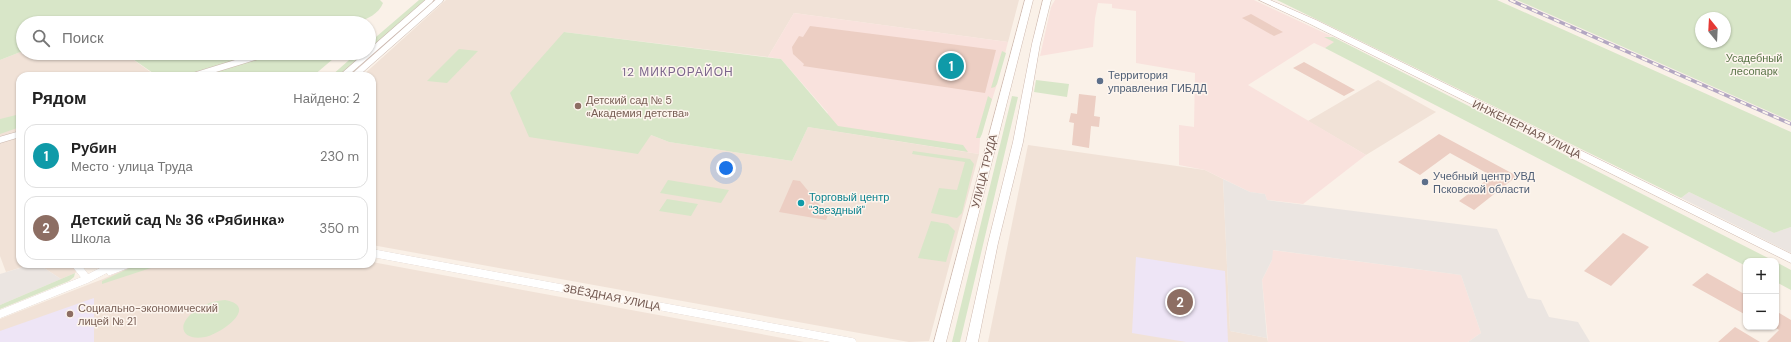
<!DOCTYPE html>
<html lang="ru">
<meta charset="utf-8">
<style>
:root{--surface:#fff;--page:#f2f2f2;--text:#222;--muted:#767676;--line:#e0e0e0;--accent:#2563eb}
body{margin:0;font-family:"DM Sans",sans-serif;background:var(--page);color:var(--text)}
.controls{position:absolute;right:12px;bottom:12px;display:grid;overflow:hidden;border-radius:8px;box-shadow:0 1px 3px #0004}
.controls button{width:36px;height:36px;display:grid;place-items:center;padding:0;border:0;border-bottom:1px solid var(--line);background:var(--surface);color:var(--text);font:20px sans-serif}
.compass{position:absolute;left:1695px;top:12px;width:36px;height:36px;border-radius:50%;background:var(--surface);box-shadow:0 1px 3px #0004;rotate:342deg}
.you{position:absolute;left:726px;top:168px;width:14px;height:14px;margin:-10px;border:3px solid #fff;border-radius:50%;background:#1a73e8;box-shadow:0 0 0 6px #1a73e833}
.badge{display:grid;place-items:center;width:26px;height:26px;border-radius:50%;background:var(--accent);color:#fff;font-size:13px;font-weight:700}
.pin{position:absolute;translate:-50% -50%;border:2px solid #fff;box-shadow:0 1px 4px #0006}
.list{margin:0;padding:0;list-style:none}
h2{display:flex;justify-content:space-between;align-items:center;height:52px;margin:0;padding:0 16px;font-size:17px}
h2 small{font-size:13px;font-weight:400;color:var(--muted)}
.list li{display:grid;grid-template-columns:26px 1fr auto;gap:12px;align-items:center;box-sizing:border-box;height:64px;margin:0 8px 8px;padding:0 8px;border:1px solid var(--line);border-radius:12px}
.list b{display:block;font-size:15px;white-space:nowrap}
.list p{margin:0;font-size:13px;white-space:nowrap;color:var(--muted)}
.list em{font-size:13px;font-style:normal;color:var(--muted)}
.icon{flex:none;width:22px;height:22px;fill:none;stroke:currentColor;stroke-width:2;stroke-linecap:round;stroke-linejoin:round}
.map{position:relative;flex:none;width:1791px;height:342px;overflow:hidden}
.search{position:absolute;background:var(--surface);box-shadow:0 1px 3px #0004;left:16px;top:16px;width:360px;height:44px;display:flex;align-items:center;gap:10px;box-sizing:border-box;padding:0 14px;border-radius:22px;color:var(--muted);font-size:15px}
.panel{position:absolute;background:var(--surface);box-shadow:0 1px 3px #0004;left:16px;top:72px;width:360px;height:196px;border-radius:12px}
.map>svg:first-child{display:block}
.residential{fill:#f1e2d7}
.commercial{fill:#f9e2dd}
.industrial{fill:#ebe5e1}
.education{fill:#eee5f6}
.green{fill:#d8e6c8;fill-rule:evenodd}
.building{fill:#eccec3}
.lines{fill:none;stroke-linecap:round;stroke-linejoin:round}
.street-far1-casing{stroke:#cbb8af;stroke-width:7}
.street-casing{stroke:#cbb8af;stroke-width:8}
.secondary-casing{stroke:#cfbab0;stroke-width:1}
.street-far1{stroke:#fff;stroke-width:6}
.street{stroke:#fff;stroke-width:8}
.secondary{fill:#fff;fill-rule:evenodd}
.rail-casing{stroke:#b3a7c2;stroke-width:3.5}
.rail{stroke:#fdf5ee;stroke-width:2;stroke-dasharray:6;stroke-linecap:butt}
.service-dot{fill:#5c6f8a;stroke:#fdf5ee;stroke-width:1.5}
.education-dot{fill:#8d6e63;stroke:#fdf5ee;stroke-width:1.5}
.culture-dot{fill:#0f9aa8;stroke:#fdf5ee;stroke-width:1.5}
.labels{text-anchor:middle;stroke-width:3;stroke-linejoin:round;paint-order:stroke}
.park-label{font-size:11px;fill:#5b7549;stroke:#fdf5ee}
.service-label{font-size:11px;fill:#4e5e75;stroke:#fdf5ee;text-anchor:start}
.education-label{font-size:11px;fill:#785e54;stroke:#fdf5ee;text-anchor:start}
.street-label{font-size:11px;fill:#71574f;stroke:#fdf5ee}
.culture-label{font-size:11px;fill:#0d838f;stroke:#fdf5ee;text-anchor:start}
.neighbourhood-label{font-size:12px;letter-spacing:1px;fill:#7b668c;stroke:#fdf5ee}
</style>
<div class="map">
<svg width="1791" height="342" viewBox="0 0 1791 342">
<rect width="100%" height="100%" fill="#faf1e8"/>
<path class="residential" d="M446 0H1019L1008 42 794 13 768 57 564 32 651 135 669 142 792 161 808 127 979 154 929 341 909 342 372 245V76H362Z
M23 51V53H124L156 76H20V264H33L6 272 0 256V60Z
M1378 80 1436 112 1366 155 1308 121Z
M1028 145 1205 170 1223 179 1230 331 1267 338 1268 342H988Z
M372 262 804 342H0V319L103 279 136 264H372Z
M38 264H86L75 273 61 279Z"/>
<path class="commercial" d="M1055 0H1254L1333 37 1329 36 1335 42 1325 48 1314 43 1248 85 1366 155 1303 204 1267 200 1265 194 1250 192 1205 170 1179 165V125L1194 127 1195 73 1136 63V11L1112 8V4L1098 3 1095 18 1093 47 1040 56 1051 7Z
M794 13 1008 42 997 84 980 138 979 154 808 127 828 113 781 59 768 57Z
M1272 250 1461 275 1481 333 1468 342H1268L1262 280 1272 260Z"/>
<path class="industrial" d="M1223 179 1250 192 1265 194 1267 200 1497 229 1528 298 1541 300 1549 317 1578 322 1590 342H1468L1481 333 1461 275 1273 250 1272 260 1262 280 1267 338 1230 331Z
M1689 192 1774 233 1791 227V253L1681 198Z
M33 264H38L61 279 0 305V274Z"/>
<path class="education" d="M1136 257 1225 271 1228 342H1186L1132 333Z
M94 298V342H0V331Z"/>
<path class="green" d="M0 0H380L383 3C379 14 367 19 356 23H23V51L0 60Z
M419 0H426L369 50V43Z
M1277 0H1497L1791 132V227L1774 233 1689 192 1681 198Z
M1517 0H1791V121ZM1701 18H1725V42H1701Z
M564 32 781 59 838 126 963 145 968 152 808 127 792 161 669 142 651 135 638 154 529 137 510 93Z
M1324 37H1333L1774 261H1746V266L1325 48 1334 42Z
M459 49 478 51 447 83 427 81Z
M1002 51 1006 53 997 84 995 87 991 88Z
M124 53H258L183 76H145L153 73Z
M276 53H340L313 76H200Z
M357 53H365L339 76H331Z
M1036 80 1069 84 1067 97 1034 92Z
M988 96 992 99 982 134 980 138H976Z
M1012 96 1018 97 960 342H952Z
M20 114V127L0 134V119Z
M913 151 970 159 974 164 962 213 957 218 931 213 939 188 957 190 965 162 912 154Z
M668 180 729 190 721 203 660 193Z
M667 199 698 204 691 216 659 211Z
M931 221 948 224 955 231 946 262 918 258Z
M1776 262 1791 270V290L1776 282Z
M138 264H163L102 284V281Z
M75 273 74 277 69 281 0 309V305Z
M225 300C260 306 221 334 205 337 186 341 175 329 191 314 200 305 213 301 225 300Z"/>
<path class="building" d="M1251 14 1283 32 1274 36 1242 18Z
M810 26 920 40 996 50 985 93 803 66 804 64 793 54 792 47 799 36 803 37Z
M1304 62 1355 90 1344 96 1293 68Z
M1079 94 1096 96 1094 116 1100 117 1099 127 1091 126 1089 148 1072 145 1074 123 1069 122 1071 113 1077 114Z
M1439 134 1517 176 1474 210 1459 201 1492 176 1450 153 1420 175 1398 162Z
M793 180 800 181 828 215 826 220 779 212Z
M1623 233 1649 247 1611 286 1584 271Z
M1707 273 1746 295V315L1692 285Z
M1776 311 1791 320V342H1767L1779 330 1776 328Z
M1735 327 1760 342H1718Z"/>
<g class="lines">
<g class="street-far1-casing">
<path id="street-far1" d="M193 76 268 53
M343 76 430 0
M354 76 440 0
M0 140 20 134"/>
</g>
<g class="street-casing">
<path id="street" d="M372 253 852 342
M81 264 77 266 87 279
M110 271 128 264
M0 314 87 279 116 264"/>
</g>
<g class="secondary-casing">
<path id="secondary" d="M1025 0H1033L946 342H934Z
M1043 0H1051L1040 44 1023 142 998 243 978 342H966L988 243 1013 142 1032 44Z
M1259 0H1270L1316 20 1791 254V263L1310 24Z"/>
</g>
<use href="#street-far1" class="street-far1"/>
<use href="#street" class="street"/>
<use href="#secondary" class="secondary"/>
<g class="rail-casing">
<path id="rail" d="M1510 0 1791 124"/>
</g>
<use href="#rail" class="rail"/>
</g>
<g class="service-dot">
<circle cx="1100" cy="81" r="4"/>
<circle cx="1425" cy="182" r="4"/>
</g>
<g class="education-dot">
<circle cx="578" cy="106" r="4"/>
<circle cx="70" cy="314" r="4"/>
</g>
<circle class="culture-dot" cx="801" cy="203" r="4"/>
<g class="labels">
<g class="park-label">
<text x="1754" y="62">Усадебный<tspan x="1754" dy="13">лесопарк</tspan></text>
</g>
<g class="service-label">
<text x="1108" y="79">Территория<tspan x="1108" dy="13">управления ГИБДД</tspan></text>
<text x="1433" y="180">Учебный центр УВД<tspan x="1433" dy="13">Псковской области</tspan></text>
</g>
<g class="education-label">
<text x="586" y="104">Детский сад № 5<tspan x="586" dy="13">«Академия детства»</tspan></text>
<text x="78" y="312">Социально-экономический<tspan x="78" dy="13">лицей № 21</tspan></text>
</g>
<g class="street-label">
<text transform="translate(1527 129) rotate(26)" y="4">ИНЖЕНЕРНАЯ УЛИЦА</text>
<text transform="translate(984 171) rotate(-76)" y="4">УЛИЦА ТРУДА</text>
<text transform="translate(612 297) rotate(11)" y="4">ЗВЁЗДНАЯ УЛИЦА</text>
</g>
<g class="culture-label">
<text x="809" y="201">Торговый центр<tspan x="809" dy="13">"Звездный"</tspan></text>
</g>
<g class="neighbourhood-label">
<text x="678" y="76">12 МИКРОРАЙОН</text>
</g>
</g>
</svg>
<div class="controls">
<button>+</button>
<button>−</button>
</div>
<svg class="compass" viewBox="-18 -18 36 36"><path d="M0-13l5 13h-10z" fill="#e53935"/><path d="M0 13l5-13h-10z" fill="#767676"/></svg>
<div class="you"></div>
<div class="pin badge" style="left:951px;top:66px;background:#0f9aa8">1</div>
<div class="pin badge" style="left:1180px;top:302px;background:#8d6e63">2</div>
<div class="search"><svg class="icon" aria-label="search" viewBox="0 0 24 24"><circle cx="10" cy="10" r="6"/><path d="M15 15l6 6"/></svg>Поиск</div>
<section class="panel">
<h2>Рядом<small>Найдено: 2</small></h2>
<ul class="list">
<li><span class="badge" style="background:#0f9aa8">1</span><div><b>Рубин</b><p>Место · улица Труда</p></div><em>230 m</em></li>
<li><span class="badge" style="background:#8d6e63">2</span><div><b>Детский сад № 36 «Рябинка»</b><p>Школа</p></div><em>350 m</em></li>
</ul>
</section>
</div>
